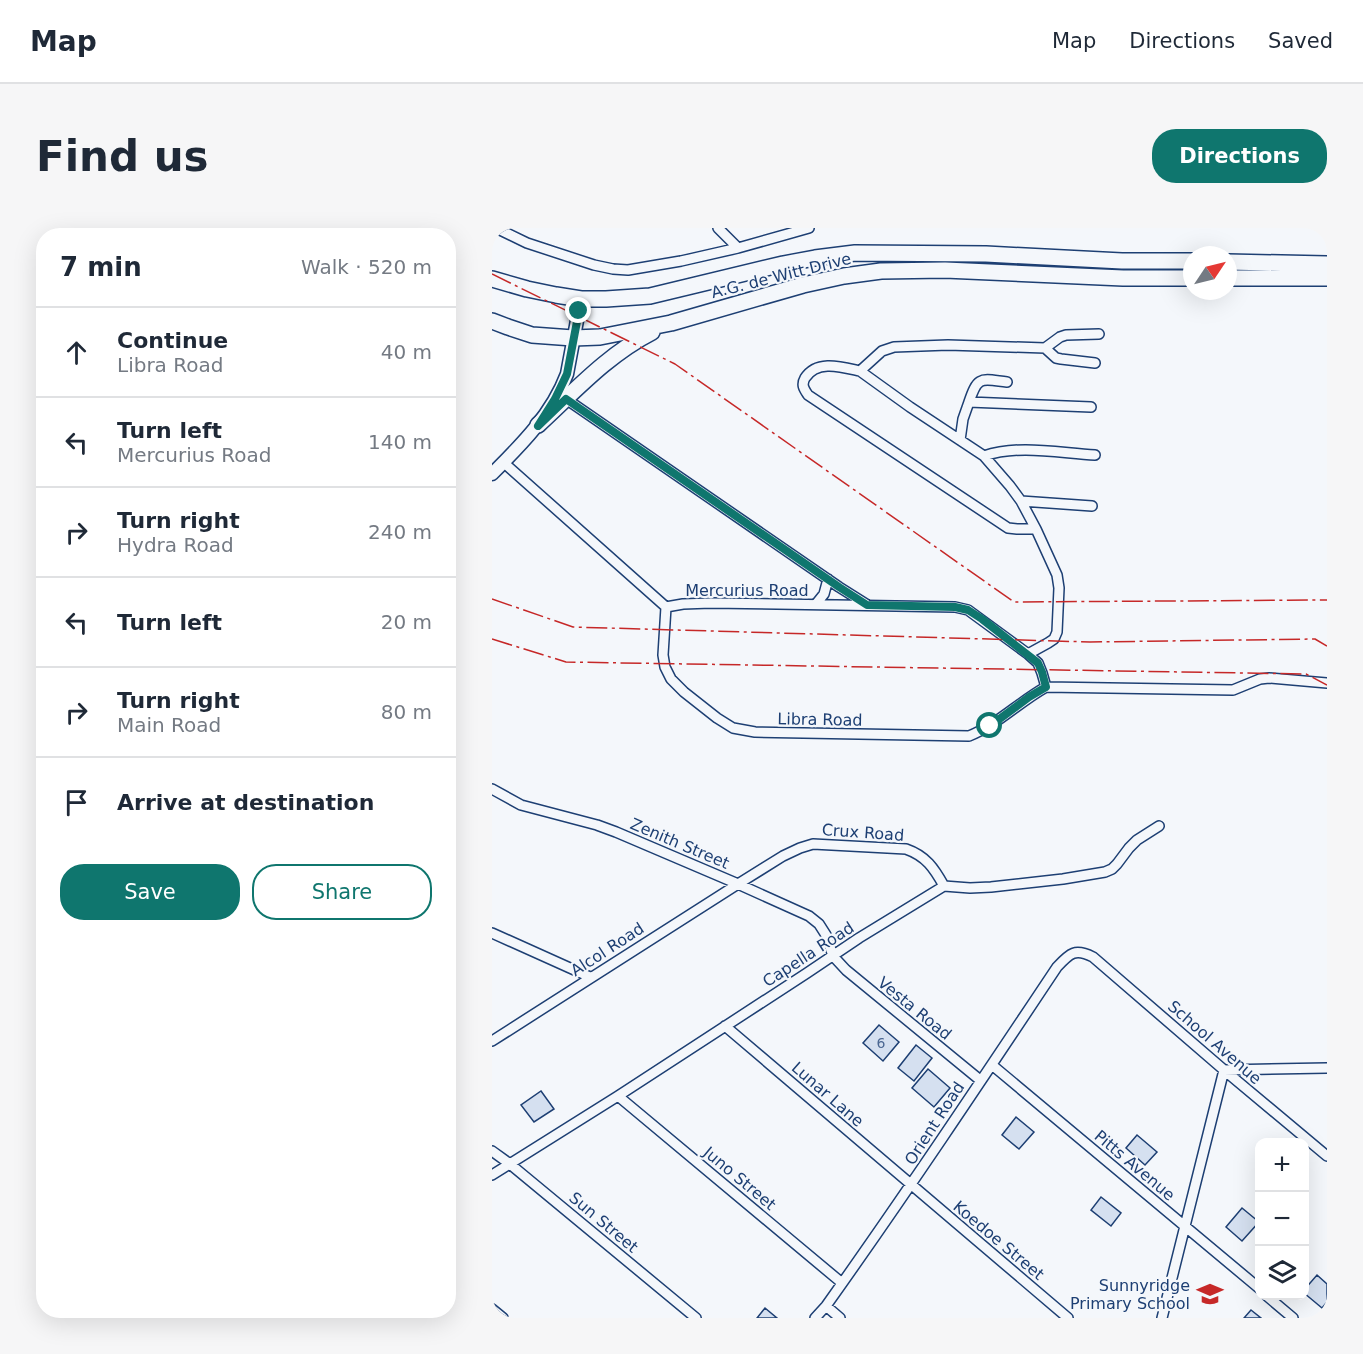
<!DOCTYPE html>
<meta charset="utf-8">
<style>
:root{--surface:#fff;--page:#f6f6f7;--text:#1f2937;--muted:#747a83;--line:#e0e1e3;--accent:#0f766e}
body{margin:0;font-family:"DejaVu Sans",sans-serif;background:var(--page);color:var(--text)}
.controls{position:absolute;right:18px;bottom:18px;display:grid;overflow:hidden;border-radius:12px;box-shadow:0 6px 24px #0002}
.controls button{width:54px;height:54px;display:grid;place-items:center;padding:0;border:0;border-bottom:2px solid var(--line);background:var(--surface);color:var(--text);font:30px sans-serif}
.compass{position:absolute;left:691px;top:18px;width:54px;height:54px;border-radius:50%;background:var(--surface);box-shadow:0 6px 24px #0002;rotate:55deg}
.stop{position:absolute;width:18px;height:18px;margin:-14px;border:4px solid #0f766e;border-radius:50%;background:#fff}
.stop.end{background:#0f766e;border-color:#fff;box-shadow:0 2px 6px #0008}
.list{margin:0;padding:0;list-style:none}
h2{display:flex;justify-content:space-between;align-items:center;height:78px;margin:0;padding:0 24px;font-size:26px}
h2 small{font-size:20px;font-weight:400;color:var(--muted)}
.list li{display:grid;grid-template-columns:39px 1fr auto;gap:18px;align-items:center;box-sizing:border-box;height:90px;padding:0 24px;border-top:2px solid var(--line)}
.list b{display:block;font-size:22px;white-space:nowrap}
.list p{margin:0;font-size:20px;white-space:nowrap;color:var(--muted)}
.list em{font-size:20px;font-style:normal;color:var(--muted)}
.actions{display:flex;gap:12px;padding:18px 24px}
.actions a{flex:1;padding:14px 0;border:2px solid var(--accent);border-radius:24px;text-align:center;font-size:21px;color:var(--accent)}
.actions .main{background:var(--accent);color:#fff}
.icon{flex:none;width:33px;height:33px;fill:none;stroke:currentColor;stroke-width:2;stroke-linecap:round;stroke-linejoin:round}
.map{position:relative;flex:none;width:835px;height:1090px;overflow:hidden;border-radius:24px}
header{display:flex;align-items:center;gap:36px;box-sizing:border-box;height:84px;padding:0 30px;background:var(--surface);border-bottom:2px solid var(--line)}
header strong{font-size:28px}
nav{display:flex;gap:33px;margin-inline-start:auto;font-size:21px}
.intro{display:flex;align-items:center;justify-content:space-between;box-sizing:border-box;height:144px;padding:0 36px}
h1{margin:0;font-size:42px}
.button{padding:15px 27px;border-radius:24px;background:var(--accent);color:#fff;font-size:21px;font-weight:700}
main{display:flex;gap:36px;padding:0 36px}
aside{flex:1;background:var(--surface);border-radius:24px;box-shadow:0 6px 24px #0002}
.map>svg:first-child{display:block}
.building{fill:#d5e0f0;stroke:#1d3f73;stroke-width:1.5}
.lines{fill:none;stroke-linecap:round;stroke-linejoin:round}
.minor-casing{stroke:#1d3f73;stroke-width:12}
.tertiary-casing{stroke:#1d3f73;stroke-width:15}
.primary-casing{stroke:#1d3f73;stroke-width:18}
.minor{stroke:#f4f7fb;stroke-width:9}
.tertiary{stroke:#f4f7fb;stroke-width:12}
.primary{stroke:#f4f7fb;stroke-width:15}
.power{stroke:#c62828;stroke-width:1.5;stroke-dasharray:21 4.5 3 4.5;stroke-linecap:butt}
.route{stroke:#0f766e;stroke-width:8}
.labels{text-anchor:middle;stroke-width:4.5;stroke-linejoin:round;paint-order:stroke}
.number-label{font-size:14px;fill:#4b6792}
.street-label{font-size:16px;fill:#1d3f73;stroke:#f4f7fb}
.poi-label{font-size:16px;fill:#1d3f73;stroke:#f4f7fb;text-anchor:end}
</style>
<header>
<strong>Map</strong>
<nav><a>Map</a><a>Directions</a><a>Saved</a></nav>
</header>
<div class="intro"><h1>Find us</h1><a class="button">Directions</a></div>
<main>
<aside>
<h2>7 min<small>Walk · 520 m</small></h2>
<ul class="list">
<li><svg class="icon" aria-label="ahead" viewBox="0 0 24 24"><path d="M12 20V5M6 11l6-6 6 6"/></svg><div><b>Continue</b><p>Libra Road</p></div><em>40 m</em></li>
<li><svg class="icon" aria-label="left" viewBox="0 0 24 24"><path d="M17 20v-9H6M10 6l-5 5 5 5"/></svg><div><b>Turn left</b><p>Mercurius Road</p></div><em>140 m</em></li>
<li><svg class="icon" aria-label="right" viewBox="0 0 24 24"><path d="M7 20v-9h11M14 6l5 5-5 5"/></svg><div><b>Turn right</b><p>Hydra Road</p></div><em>240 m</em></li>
<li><svg class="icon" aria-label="left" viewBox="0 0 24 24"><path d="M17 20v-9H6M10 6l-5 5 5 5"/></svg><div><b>Turn left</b></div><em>20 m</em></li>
<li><svg class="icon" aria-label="right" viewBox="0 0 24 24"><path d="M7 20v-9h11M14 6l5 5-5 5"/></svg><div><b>Turn right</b><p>Main Road</p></div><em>80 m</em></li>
<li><svg class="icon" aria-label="arrive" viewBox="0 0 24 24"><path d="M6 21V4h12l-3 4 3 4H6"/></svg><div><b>Arrive at destination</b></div></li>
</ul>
<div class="actions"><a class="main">Save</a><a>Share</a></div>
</aside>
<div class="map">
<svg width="835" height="1090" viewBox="0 0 835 1090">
<rect width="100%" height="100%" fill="#f4f7fb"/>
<path class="building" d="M387 797 407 814 391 833 371 815Z
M424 817 440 830 422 853 406 840Z
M436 841 458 860 442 879 420 860Z
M49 863 62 881 42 894 29 877Z
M524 889 542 904 527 921 510 907Z
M645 907 665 924 653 937 634 920Z
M609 969 629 985 619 998 599 982Z
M750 980 767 994 750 1013 734 999Z
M825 1047 835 1056V1074L830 1080 812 1065V1062Z
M273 1080 285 1090H265Z
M759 1082 769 1090H752Z"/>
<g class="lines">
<g class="minor-casing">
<path id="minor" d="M4 0 35 15 102 37 121 41 136 42 189 33 246 20 317 0
M226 0 246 20
M553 120 564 130 569 131 603 135
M368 143C350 139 325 131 313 150 309 157 312 161 316 167L516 300 525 301H544
M74 171 347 359 374 376
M477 174C486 147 489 151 515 154
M468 212 471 191 477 174 599 179
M492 228C527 216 567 225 603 227
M11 234 174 379
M529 273 600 278
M324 376 332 366 336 351
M174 379 171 427 173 439 179 451 192 464 225 490 241 500 263 504 477 508C505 497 527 474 554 459
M174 379 191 376 219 375 463 379 476 382 536 426 546 435 550 445 554 459
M536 426 556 415 562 411 565 404 567 360 565 347 544 301 529 273 518 258 492 228 418 179 368 143 390 123 402 119 456 117 553 120 568 109 574 107 607 106
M554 459 741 462 768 451 777 450 835 455
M0 561 29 577 105 597 124 604 246 656 317 688 327 696 334 707 341 728 354 742 488 852
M0 705 98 749
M233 798 576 1090
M0 813 246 656 291 628 308 620 321 616 414 621C434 628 442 640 452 658
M500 837 768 1061
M126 868 350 1055
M0 923 18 936 204 1090
M0 947 126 868 315 745 367 710 452 658 478 660 499 659 571 651 613 644 620 641 625 636 637 620 645 612 667 598
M775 1068 801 1090
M334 1078 348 1090
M0 1081 11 1090
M323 1090 334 1078C413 967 489 853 565 739 578 725 583 720 601 729L732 842 835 928
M670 1090 732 842 835 840"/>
</g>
<g class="tertiary-casing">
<path id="tertiary" d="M0 246C30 216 60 186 75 146L89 71"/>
</g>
<g class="primary-casing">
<path id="primary" d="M736 34 835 36
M736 50H835
M0 51 35 61 64 67 89 71H114L158 68 291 36 323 30 363 25 494 26 630 33H700
M0 93 16 99 40 107 81 110 108 109 179 95 311 57 352 48 389 43 453 42 631 50H700
M46 197C82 164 115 127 160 104"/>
</g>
<use href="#minor" class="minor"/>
<use href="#tertiary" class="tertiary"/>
<use href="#primary" class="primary"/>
<path class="power" d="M0 46 183 136 522 374 835 372
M0 371 81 399 598 414 823 411 835 418
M0 411 74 434 814 446 835 457"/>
</g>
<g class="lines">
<path class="route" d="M87 83 75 146 63 171 46 198 74 171 347 359 375 377 463 379 476 382 490 391 546 435 550 444 554 459 537 469 498 498"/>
</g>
<defs>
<g id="school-bare" transform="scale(2.07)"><path d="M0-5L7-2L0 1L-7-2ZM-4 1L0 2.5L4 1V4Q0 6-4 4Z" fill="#c62828" stroke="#f4f7fb" stroke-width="2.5" paint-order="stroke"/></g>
</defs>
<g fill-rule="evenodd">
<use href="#school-bare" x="718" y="1066"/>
</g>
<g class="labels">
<g class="number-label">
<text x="389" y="820">6</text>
</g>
<g class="street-label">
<text transform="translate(289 47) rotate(-14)" y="6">A.G. de Witt Drive</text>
<text x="255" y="368">Mercurius Road</text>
<text transform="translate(328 491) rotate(1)" y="6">Libra Road</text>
<text transform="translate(371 604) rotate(4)" y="6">Crux Road</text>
<text transform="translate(188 615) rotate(23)" y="6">Zenith Street</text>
<text transform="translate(115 721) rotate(-33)" y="6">Alcol Road</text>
<text transform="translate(316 726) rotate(-33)" y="6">Capella Road</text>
<text transform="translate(423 780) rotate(39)" y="6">Vesta Road</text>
<text transform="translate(723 814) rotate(41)" y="6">School Avenue</text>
<text transform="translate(336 866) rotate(41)" y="6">Lunar Lane</text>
<text transform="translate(442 895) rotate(-57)" y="6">Orient Road</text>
<text transform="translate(643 937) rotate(40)" y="6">Pitts Avenue</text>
<text transform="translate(248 950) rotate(40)" y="6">Juno Street</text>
<text transform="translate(112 994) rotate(40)" y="6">Sun Street</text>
<text transform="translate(507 1012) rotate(40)" y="6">Koedoe Street</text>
</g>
<g class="poi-label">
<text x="698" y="1063">Sunnyridge<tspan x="698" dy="18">Primary School</tspan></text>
</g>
</g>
</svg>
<div class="controls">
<button>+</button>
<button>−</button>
<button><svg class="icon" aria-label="layers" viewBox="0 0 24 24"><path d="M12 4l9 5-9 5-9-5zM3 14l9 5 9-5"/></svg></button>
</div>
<svg class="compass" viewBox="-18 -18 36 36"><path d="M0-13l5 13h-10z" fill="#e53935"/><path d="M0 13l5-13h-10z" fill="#747a83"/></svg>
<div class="stop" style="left:498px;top:498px"></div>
<div class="stop end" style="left:87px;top:83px"></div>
</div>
</main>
